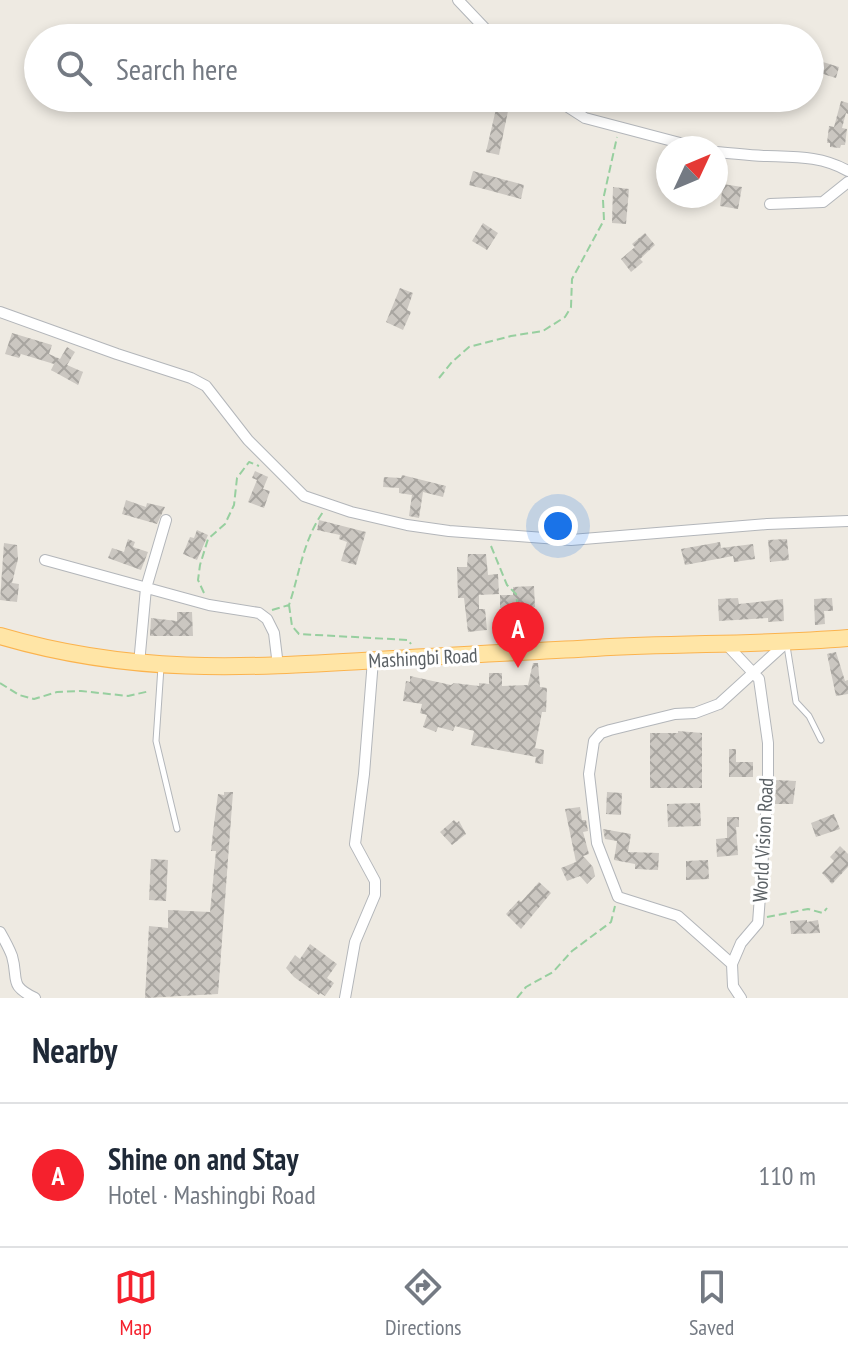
<!DOCTYPE html>
<meta charset="utf-8">
<style>
:root{--surface:#fff;--page:#f6f6f7;--text:#1f2937;--muted:#747a83;--line:#e0e1e3;--accent:#f5212d}
body{margin:0;font-family:"PT Sans Narrow",sans-serif;background:var(--page);color:var(--text)}
.compass{position:absolute;left:656px;top:136px;width:72px;height:72px;border-radius:50%;background:var(--surface);box-shadow:0 4px 12px #0003;rotate:46deg}
.you{position:absolute;left:558px;top:526px;width:28px;height:28px;margin:-20px;border:6px solid #fff;border-radius:50%;background:#1a73e8;box-shadow:0 0 0 12px #1a73e833}
.badge{display:grid;place-items:center;width:52px;height:52px;border-radius:50%;background:var(--accent);color:#fff;font-size:26px;font-weight:700}
.pin{position:absolute;translate:-50% -66px;filter:drop-shadow(0 2px 4px #0008)}
.pin::after{content:'';position:absolute;top:42px;width:28px;height:24px;background:inherit;clip-path:polygon(0 0,100% 0,50% 100%)}
.list{margin:0;padding:0;list-style:none}
h2{display:flex;justify-content:space-between;align-items:center;height:104px;margin:0;padding:0 32px;font-size:34px}
h2 small{font-size:26px;font-weight:400;color:var(--muted)}
.list li{display:grid;grid-template-columns:52px 1fr auto;gap:24px;align-items:center;box-sizing:border-box;height:144px;padding:0 32px;border-top:2px solid var(--line)}
.list b{display:block;font-size:30px;white-space:nowrap}
.list p{margin:0;font-size:26px;white-space:nowrap;color:var(--muted)}
.list em{font-size:26px;font-style:normal;color:var(--muted)}
.icon{flex:none;width:44px;height:44px;fill:none;stroke:currentColor;stroke-width:2;stroke-linecap:round;stroke-linejoin:round}
.map{position:relative;flex:none;width:848px;height:998px;overflow:hidden}
.search{position:absolute;background:var(--surface);box-shadow:0 4px 12px #0003;left:24px;right:24px;top:24px;height:88px;display:flex;align-items:center;gap:20px;box-sizing:border-box;padding:0 28px;border-radius:44px;color:var(--muted);font-size:30px}
.sheet{height:248px;background:var(--surface)}
nav{display:flex;justify-content:space-around;align-items:center;box-sizing:border-box;height:112px;border-top:2px solid var(--line);background:var(--surface);font-size:22px;color:var(--muted)}
nav a{display:grid;justify-items:center;gap:4px}
nav .on{color:var(--accent)}
.map>svg:first-child{display:block}
.building{fill:url(#building-cross-hatch)}
.lines{fill:none;stroke-linecap:round;stroke-linejoin:round}
.lane-casing{stroke:#b3b6ba;stroke-width:7}
.street-casing{stroke:#b3b6ba;stroke-width:12}
.primary-casing{stroke:#fbb34e;stroke-width:18}
.path{stroke:#97cf9f;stroke-width:2;stroke-dasharray:8 4;stroke-linecap:butt}
.lane{stroke:#fff;stroke-width:5}
.street{stroke:#fff;stroke-width:10}
.primary{stroke:#ffe5a6;stroke-width:16}
.labels{text-anchor:middle;stroke-width:6;stroke-linejoin:round;paint-order:stroke}
.street-label{font-size:20px;fill:#5a6064;stroke:#fff}
</style>
<div class="map">
<svg width="848" height="998" viewBox="0 0 848 998">
<defs>
<pattern id="building-cross-hatch" width="8" height="8" patternUnits="userSpaceOnUse" patternTransform="scale(2)"><rect width="8" height="8" fill="#cbc7c1"/><path d="M0 0l8 8M0 8l8-8" fill="none" stroke="#a8a5a0"/></pattern>
</defs>
<rect width="100%" height="100%" fill="#eeeae2"/>
<path class="building" d="M810 58 839 67 836 78 810 70Z
M841 101 848 103V114L846 113 842 128 847 129 845 145H841L840 148 830 147V143H827L829 126 834 127Z
M496 109 508 111 499 155 486 152Z
M473 171 524 185 521 199 469 185Z
M723 184 742 187 738 209 720 206Z
M613 187 629 189 626 224 612 223Z
M483 223 498 233 487 250 472 241Z
M645 233 655 245 640 259 643 262 631 272 621 259 635 247 632 244Z
M400 288 413 293 407 310 411 312 403 330 386 322Z
M12 333 52 345 49 354 60 359 67 347 75 352 67 365 83 372 78 385 51 370 54 364 21 354 19 358 5 354Z
M255 471 268 477 263 489 270 491 264 508 248 502 257 480 252 478Z
M402 475 446 486 443 497 423 492 419 518 409 516 412 495 399 493V488L383 487 384 477 401 478Z
M126 500 146 507 147 503 165 507 157 524 122 514Z
M319 520 366 532 356 565 341 561 347 542 339 539 340 535 317 530Z
M197 530 208 535 197 560 183 554 190 537 194 538Z
M128 539 135 542 133 547 148 552 141 570 108 558 112 548 124 552Z
M787 539 789 560 770 562 768 540Z
M720 542 721 548 753 544 755 559 734 562 733 556 685 565 681 549Z
M4 543 17 545 18 559 12 583 19 584 17 602 0 600Z
M468 554H486L488 575 498 574 499 594 479 595V609H485L487 630 468 632 464 598H458L457 567H467Z
M534 586 535 607 500 608V595H513V587Z
M738 598 739 604 783 599 784 621 768 622V618L719 621 718 599Z
M832 598 833 611H824L825 624 815 625 814 599Z
M177 612H192L193 636H150L151 618 177 621Z
M836 652 845 681 848 680V694L836 696 827 654Z
M533 663H538L540 687 547 688 546 712H542L535 748 544 750 543 764 535 763 536 757 471 745 474 731 455 726 453 731 438 727 436 732 423 727 427 715 420 713 422 704 403 701 406 681 410 682V676L451 685 454 683 479 686V683L489 684V673H502V686L528 685Z
M678 731 702 733V788H650V733H678Z
M729 749H736V762H753V777H729Z
M776 780 796 781 793 804H775Z
M224 792H233L218 994 145 998 149 926 168 928V910L210 912 216 851H211L213 832 218 794 224 795Z
M607 792 622 793 621 815 606 814Z
M700 803 701 826 668 827 667 804Z
M580 807 582 820H586L588 831 583 832 589 854 583 856 593 867 595 876 587 884 580 876 567 881 561 868 576 862 565 809Z
M834 814 840 829 816 837 811 823Z
M727 817H739V827H736L738 855 717 857 716 839 727 838Z
M454 820 457 823 459 821 466 834 452 845 440 832Z
M603 829 631 834 628 852 659 853 658 870 635 869V864L614 860 617 841 605 839Z
M840 846 848 854V867L832 884 822 873 834 861 830 857Z
M151 859 168 860 166 901 149 900Z
M708 860 709 879 686 880V861Z
M539 882 551 893 521 929 506 914 519 900 521 902Z
M807 920V922L818 920 820 933 791 934 790 921Z
M310 944 337 964 327 978 334 983 325 996 320 993 319 995 294 977 286 968 295 955 300 959Z"/>
<g class="lines">
<g class="lane-casing">
<path id="lane" d="M787 646 796 702 809 716 821 740
M161 667 156 741 177 829"/>
</g>
<g class="street-casing">
<path id="street" d="M458 0 494 38
M554 98 585 118 699 148
M716 152C733 153 750 156 767 156 796 157 822 156 848 171
M770 204 823 202 848 182
M0 312 117 354 191 378 206 386 248 440 304 496 351 512 407 525 449 531 571 540 767 524 848 521
M45 560 209 605 259 613 267 619 274 633 278 666
M725 643 759 679 768 743V787L758 923 741 943 732 964 733 986 741 998
M139 664 146 588 166 520
M0 932C4 939 9 948 12 956 19 980 8 985 35 998
M732 964 678 916 618 897 597 843 589 774 594 741 601 733 610 730 675 714 695 713 719 704 786 643
M345 998 355 942 375 895V881L355 844 364 774 373 660"/>
</g>
<g class="primary-casing">
<path id="primary" d="M0 636C132 675 243 668 377 660 450 655 522 652 595 648 679 643 764 645 848 638"/>
</g>
<path class="path" d="M439 378 452 362 469 347 511 336 543 331 565 317 571 307 572 279 604 220 603 200 617 137
M491 546 507 585 516 594 522 640
M204 593 198 580 200 565 208 539 225 524 234 505 237 478 249 462 259 466
M289 605 292 626 299 634 408 640 411 644
M272 610 289 605C300 572 303 541 323 512
M0 683 19 695 34 699 57 692 81 691 128 696 150 691
M767 917 808 909 823 913 827 908
M517 998 526 987 553 972 572 951 611 922 615 906"/>
<use href="#lane" class="lane"/>
<use href="#street" class="street"/>
<use href="#primary" class="primary"/>
</g>
<g class="labels">
<g class="street-label">
<text transform="translate(423 658) rotate(-3)" y="7">Mashingbi Road</text>
<text transform="translate(763 840) rotate(-87)" y="7">World Vision Road</text>
</g>
</g>
</svg>
<svg class="compass" viewBox="-18 -18 36 36"><path d="M0-13l5 13h-10z" fill="#e53935"/><path d="M0 13l5-13h-10z" fill="#747a83"/></svg>
<div class="you"></div>
<div class="pin badge" style="left:518px;top:668px">A</div>
<div class="search"><svg class="icon" aria-label="search" viewBox="0 0 24 24"><circle cx="10" cy="10" r="6"/><path d="M15 15l6 6"/></svg>Search here</div>
</div>
<section class="sheet">
<h2>Nearby<small></small></h2>
<ul class="list">
<li><span class="badge">A</span><div><b>Shine on and Stay</b><p>Hotel · Mashingbi Road</p></div><em>110 m</em></li>
</ul>
</section>
<nav>
<a class="on"><svg class="icon" aria-label="map" viewBox="0 0 24 24"><path d="M3 6l6-2 6 2 6-2v14l-6 2-6-2-6 2zM9 4v14M15 6v14"/></svg>Map</a>
<a><svg class="icon" aria-label="directions" viewBox="0 0 24 24"><path d="M12 3l9 9-9 9-9-9zM9 14v-3h6M13 9l2 2-2 2"/></svg>Directions</a>
<a><svg class="icon" aria-label="saved" viewBox="0 0 24 24"><path d="M7 4h10v16l-5-4-5 4z"/></svg>Saved</a>
</nav>
